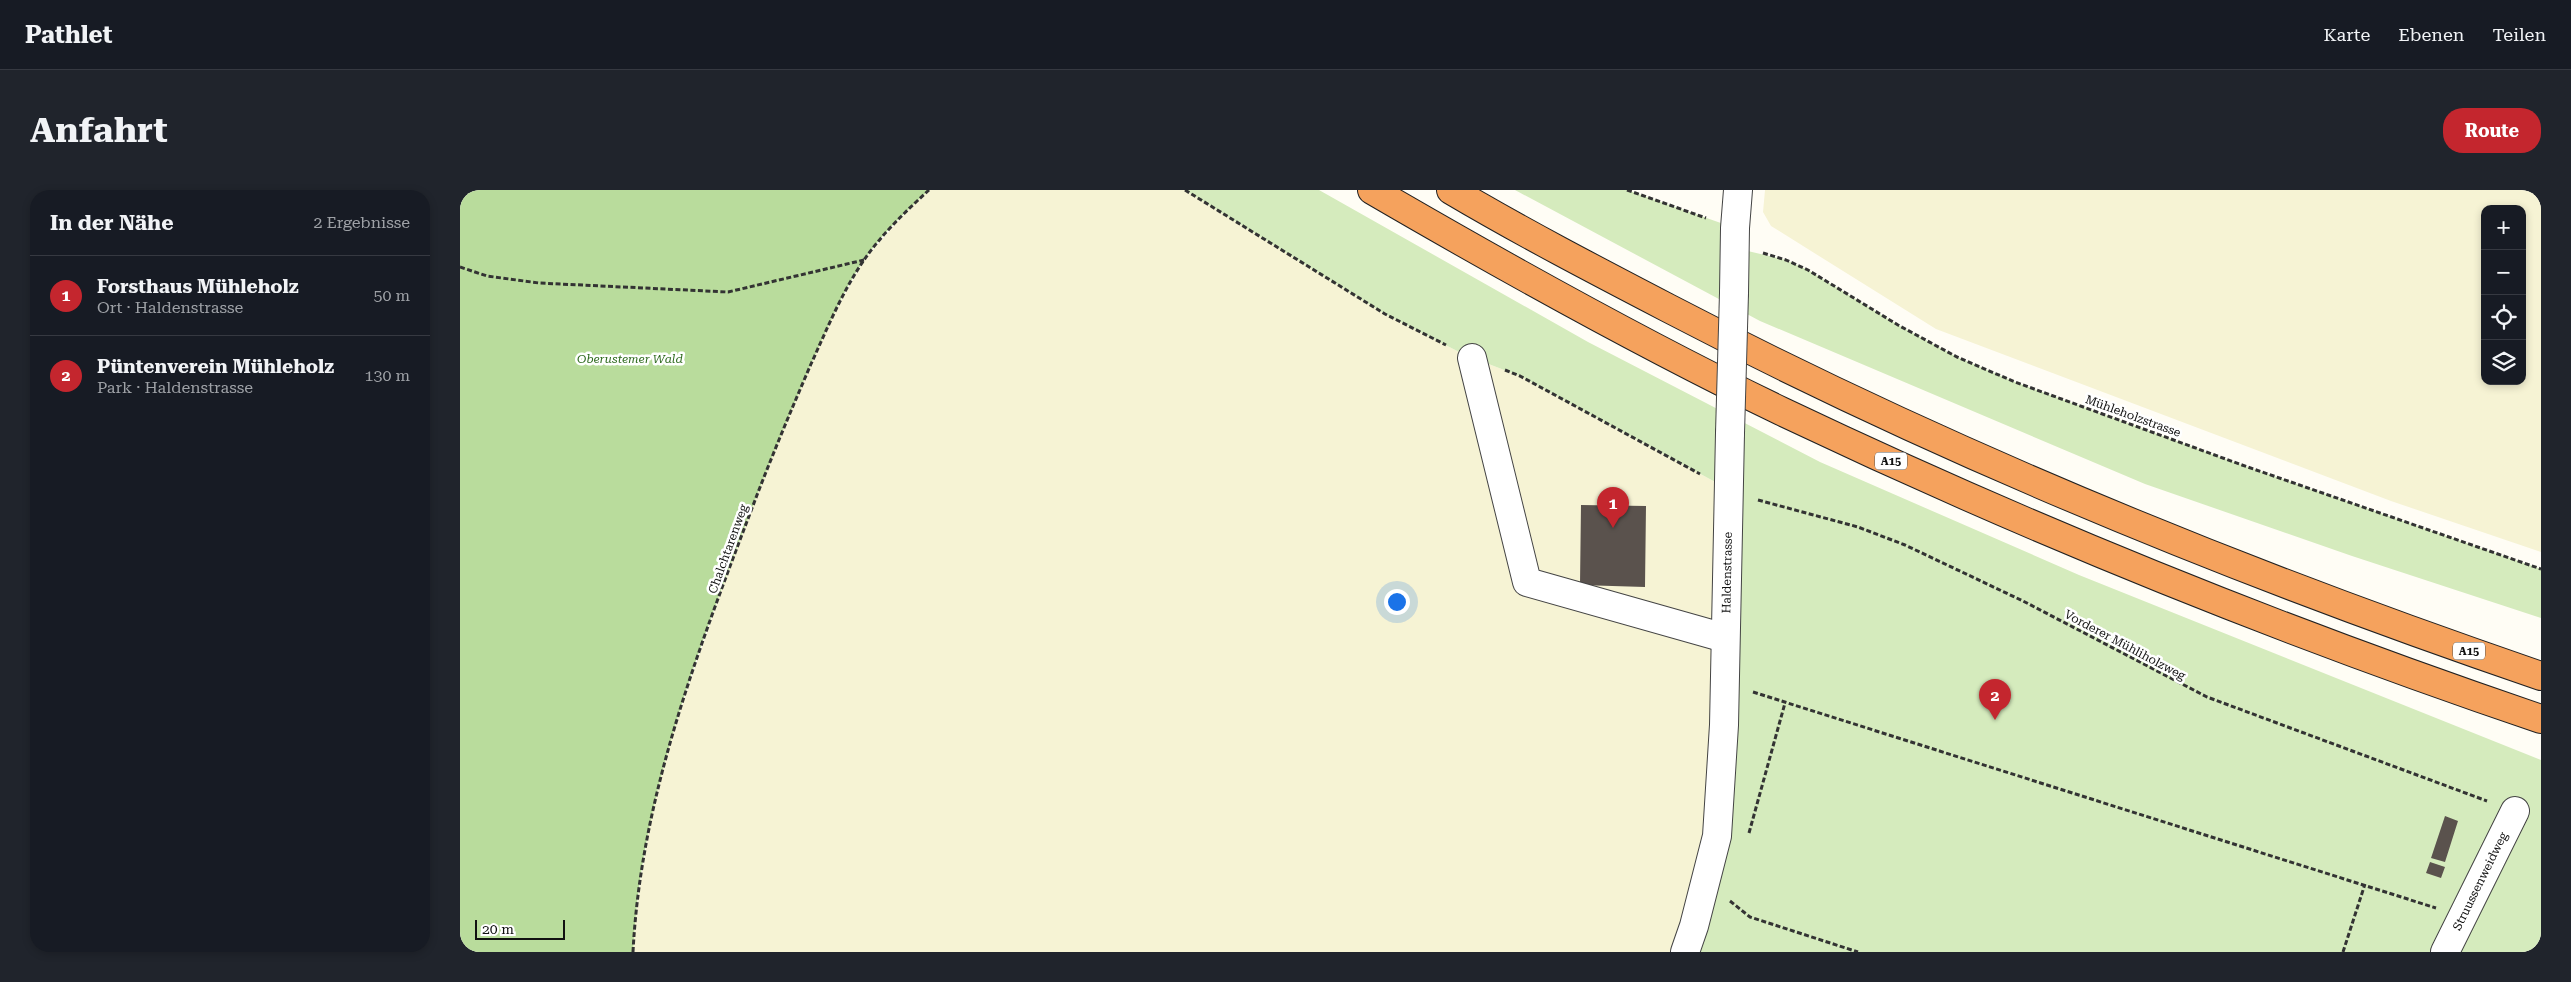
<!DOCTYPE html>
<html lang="de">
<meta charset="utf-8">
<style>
:root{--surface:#171b24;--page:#20242c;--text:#f1f3f6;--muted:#9ea1a6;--line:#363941;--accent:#c4262e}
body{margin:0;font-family:"Roboto Serif",serif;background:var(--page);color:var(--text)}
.controls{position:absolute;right:15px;top:15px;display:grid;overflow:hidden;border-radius:10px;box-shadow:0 2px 8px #0003}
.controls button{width:45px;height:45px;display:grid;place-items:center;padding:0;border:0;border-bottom:1px solid var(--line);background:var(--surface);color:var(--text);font:25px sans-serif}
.scale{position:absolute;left:15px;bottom:12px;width:90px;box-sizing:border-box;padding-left:5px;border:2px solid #111;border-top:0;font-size:14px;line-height:18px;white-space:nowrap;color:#111;-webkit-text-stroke:4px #fff;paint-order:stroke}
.you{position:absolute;left:936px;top:411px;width:18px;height:18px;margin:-12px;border:4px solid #fff;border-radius:50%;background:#1a73e8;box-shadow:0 0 0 8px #1a73e833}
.badge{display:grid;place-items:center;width:32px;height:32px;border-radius:50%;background:var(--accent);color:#fff;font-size:16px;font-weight:700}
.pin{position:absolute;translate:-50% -41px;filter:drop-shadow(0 1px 2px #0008)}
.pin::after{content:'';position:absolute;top:26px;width:18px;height:15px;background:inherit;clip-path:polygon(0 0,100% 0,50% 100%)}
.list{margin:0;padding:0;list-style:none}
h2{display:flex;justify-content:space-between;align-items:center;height:65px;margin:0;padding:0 20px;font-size:21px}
h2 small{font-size:16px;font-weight:400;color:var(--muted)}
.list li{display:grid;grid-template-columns:32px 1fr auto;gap:15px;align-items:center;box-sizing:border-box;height:80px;padding:0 20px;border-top:1px solid var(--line)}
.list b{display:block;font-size:19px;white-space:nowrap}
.list p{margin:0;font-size:16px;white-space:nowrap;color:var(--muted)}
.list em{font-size:16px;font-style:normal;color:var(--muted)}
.icon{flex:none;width:28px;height:28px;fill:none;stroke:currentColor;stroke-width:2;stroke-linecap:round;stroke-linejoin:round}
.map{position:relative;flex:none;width:2081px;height:762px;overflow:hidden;border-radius:20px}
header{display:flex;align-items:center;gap:30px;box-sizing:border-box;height:70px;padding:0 25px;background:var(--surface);border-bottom:1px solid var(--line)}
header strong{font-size:24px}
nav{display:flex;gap:28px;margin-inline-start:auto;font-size:18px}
.intro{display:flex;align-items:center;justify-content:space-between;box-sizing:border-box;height:120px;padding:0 30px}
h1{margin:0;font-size:35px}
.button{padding:12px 22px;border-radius:20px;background:var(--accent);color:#fff;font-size:18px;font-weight:700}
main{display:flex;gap:30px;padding:0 30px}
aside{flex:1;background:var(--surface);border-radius:20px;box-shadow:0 2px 8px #0003}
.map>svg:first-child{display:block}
.farmland{fill:#f6f3d4;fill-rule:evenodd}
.green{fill:#d5ebbd}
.forest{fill:#b9dc9c}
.building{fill:#5a524d}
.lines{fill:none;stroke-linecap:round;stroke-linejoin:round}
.minor-casing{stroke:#444;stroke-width:30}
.highway-casing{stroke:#222;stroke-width:30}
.path{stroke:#333;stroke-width:3;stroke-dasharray:5 2.5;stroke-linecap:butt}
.minor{stroke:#fff;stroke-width:28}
.highway{stroke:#f5a25d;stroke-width:28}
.minor-bridge-casing{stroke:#444;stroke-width:30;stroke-linecap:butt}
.minor-bridge{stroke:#fff;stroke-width:28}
.labels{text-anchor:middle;stroke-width:5;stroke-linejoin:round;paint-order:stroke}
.shield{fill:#fff;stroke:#585858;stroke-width:1}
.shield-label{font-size:11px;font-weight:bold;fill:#111}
.park-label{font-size:12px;font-style:italic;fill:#2f6b1f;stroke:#fff}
.street-label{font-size:12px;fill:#111;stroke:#fff}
</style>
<header>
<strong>Pathlet</strong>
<nav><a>Karte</a><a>Ebenen</a><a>Teilen</a></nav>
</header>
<div class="intro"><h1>Anfahrt</h1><a class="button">Route</a></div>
<main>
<aside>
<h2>In der Nähe<small>2 Ergebnisse</small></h2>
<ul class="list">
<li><span class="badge">1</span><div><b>Forsthaus Mühleholz</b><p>Ort · Haldenstrasse</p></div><em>50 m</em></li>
<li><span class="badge">2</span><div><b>Püntenverein Mühleholz</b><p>Park · Haldenstrasse</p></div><em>130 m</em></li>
</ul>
</aside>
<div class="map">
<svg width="2081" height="762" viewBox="0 0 2081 762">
<rect width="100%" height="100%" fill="#fffdf5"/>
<path class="farmland" d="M469 0H725L925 124 1005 165 1060 186 1270 300 1264 535 1225 762H173L175 730 191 625 211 548 264 393 318 249 370 131 404 70 449 19Z
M1305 0H2081V362L1931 311 1476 139 1311 36 1303 22ZM2025 19H2062V191H2025Z"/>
<path class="green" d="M725 0H859L1128 152 1360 272 1619 385 2081 570V762H1225L1257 646 1270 300 1060 186 1005 165 925 124Z
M1055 0H1167L1275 38V58L1326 70 1348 80 1438 135 1497 167 1555 192 1782 275 2081 379V428L1892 366 1685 294 1300 131Z"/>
<path class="forest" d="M0 0H469C446 21 421 45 404 70 382 102 367 139 351 174 332 218 314 261 297 305 241 453 181 603 173 762H0Z"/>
<path class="building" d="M1121 315 1186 316 1185 397 1120 395Z
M1985 626 1998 631 1985 672 1971 668Z
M1970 672 1985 677 1981 688 1966 683Z"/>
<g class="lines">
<g class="minor-casing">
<g id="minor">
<path d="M1274 103 1275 38 1278 0"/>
<path d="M1012 168 1067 392 1265 448"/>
<path id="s1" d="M1225 762 1234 736 1257 646 1264 535 1270 243"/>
<path id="s2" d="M1985 762 2055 621"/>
</g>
</g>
<g class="highway-casing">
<path id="highway" d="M912 0C1046 78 1182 154 1321 221 1569 339 1821 441 2081 529
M991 0C1062 42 1135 80 1208 118 1488 264 1782 384 2081 486"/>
</g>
<path class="path" d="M725 0 925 124 986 155
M1167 0 1246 28
M1303 63 1326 70 1348 80 1438 135 1497 167 1555 192 1782 275 2081 379
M0 77 27 86 79 93 268 102 404 70
M1045 180 1060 186 1240 284
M1298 310 1398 337 1445 355 1563 411 1747 507 2027 611
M1293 502 1976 718
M1289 643 1325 513
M1270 711 1290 727 1398 762
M173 762C181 603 241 453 297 305 314 261 332 218 351 174 367 139 382 102 404 70 421 45 446 21 469 0
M1883 762 1905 694"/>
<use href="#minor" class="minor"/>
<use href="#highway" class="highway"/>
<g class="minor-bridge-casing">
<path id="minor-bridge" d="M1270 243 1274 103"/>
</g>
<use href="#minor-bridge" class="minor-bridge"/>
</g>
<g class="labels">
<g class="shield">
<rect x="1415" y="262.5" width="32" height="17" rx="4"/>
<rect x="1993" y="452.5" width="32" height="17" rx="4"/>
</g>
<g class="shield-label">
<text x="1431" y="275">A15</text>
<text x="2009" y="465">A15</text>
</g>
<g class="park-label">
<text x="170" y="173">Oberustemer Wald</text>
</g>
<g class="street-label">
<text transform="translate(1673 226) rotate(20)" y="4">Mühleholzstrasse</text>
<text transform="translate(268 359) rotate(-70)" y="4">Chalchtarenweg</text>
<text dy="4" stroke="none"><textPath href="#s1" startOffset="384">Haldenstrasse</textPath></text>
<text transform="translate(1665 455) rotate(28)" y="4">Vorderer Mühliholzweg</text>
<text dy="4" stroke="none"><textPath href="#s2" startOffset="79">Struussenweidweg</textPath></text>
</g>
</g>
</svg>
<div class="controls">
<button>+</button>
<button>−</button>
<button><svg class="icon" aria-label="locate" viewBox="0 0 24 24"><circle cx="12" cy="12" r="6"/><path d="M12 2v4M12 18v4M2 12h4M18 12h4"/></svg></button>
<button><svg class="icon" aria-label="layers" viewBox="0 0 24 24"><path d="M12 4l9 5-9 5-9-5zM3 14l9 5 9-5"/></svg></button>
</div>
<div class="scale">20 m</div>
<div class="you"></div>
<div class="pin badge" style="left:1153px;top:338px">1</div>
<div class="pin badge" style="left:1535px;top:530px">2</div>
</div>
</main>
